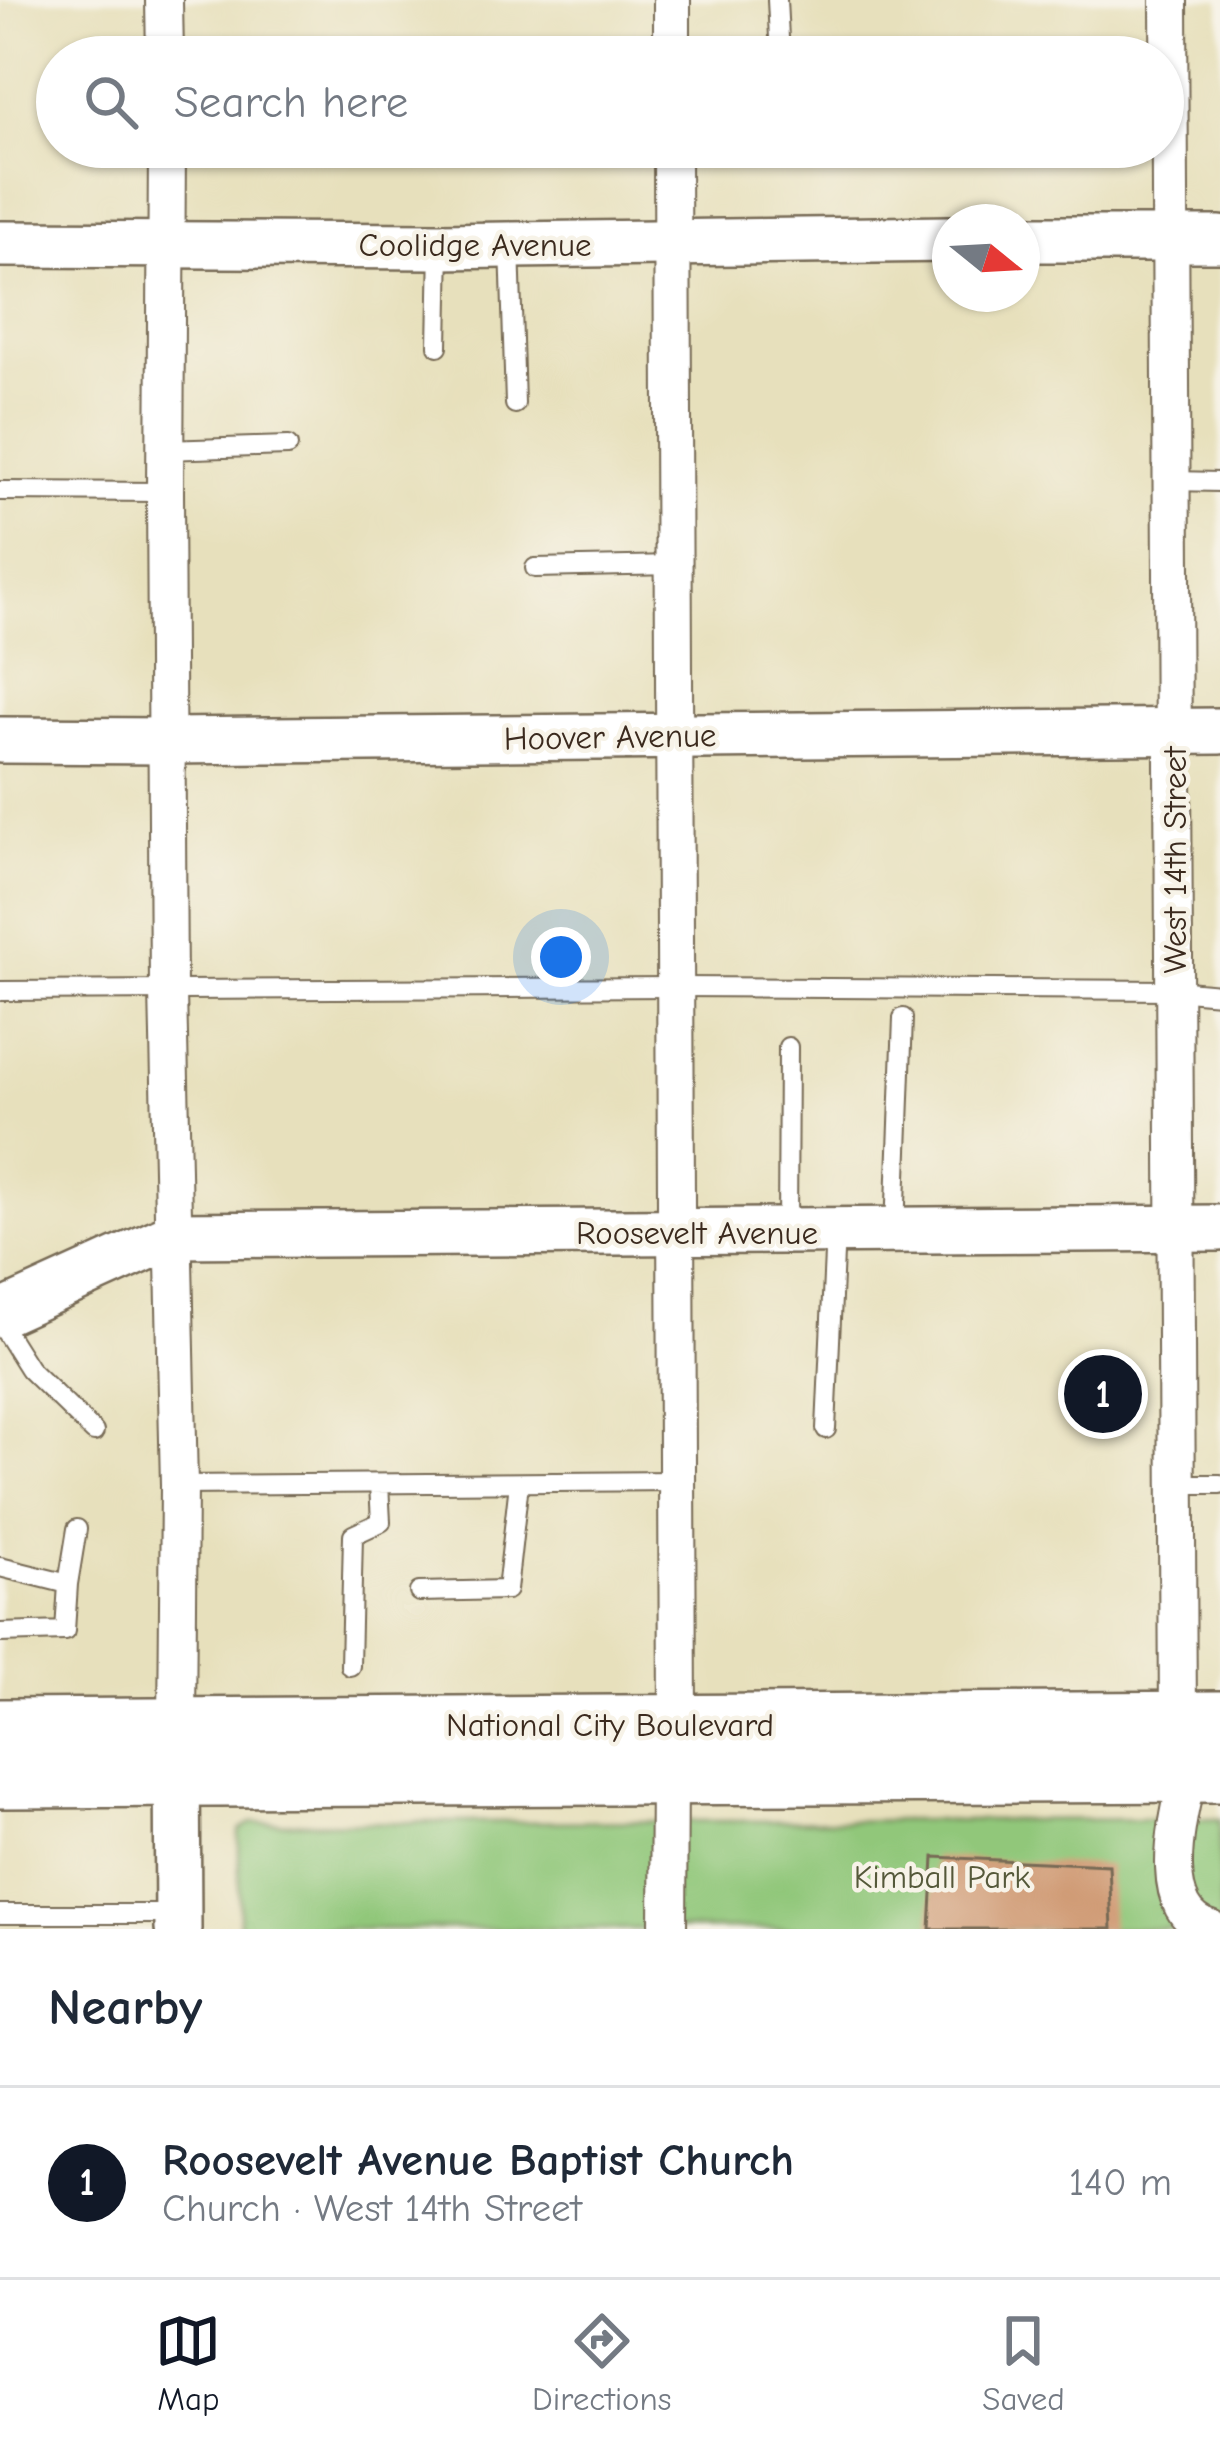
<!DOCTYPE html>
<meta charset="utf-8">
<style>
:root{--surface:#fff;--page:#f6f6f7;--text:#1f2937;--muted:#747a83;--line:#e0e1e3;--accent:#111827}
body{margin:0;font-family:"Comic Neue",sans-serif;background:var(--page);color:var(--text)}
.compass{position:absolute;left:932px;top:204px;width:108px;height:108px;border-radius:50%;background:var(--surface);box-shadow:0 3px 9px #0004;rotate:108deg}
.you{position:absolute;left:561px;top:957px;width:42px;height:42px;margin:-30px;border:9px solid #fff;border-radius:50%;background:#1a73e8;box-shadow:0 0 0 18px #1a73e833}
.badge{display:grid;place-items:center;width:78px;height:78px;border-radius:50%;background:var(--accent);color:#fff;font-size:39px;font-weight:700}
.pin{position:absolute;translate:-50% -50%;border:6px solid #fff;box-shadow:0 3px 12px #0006}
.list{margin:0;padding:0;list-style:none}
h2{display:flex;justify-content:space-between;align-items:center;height:156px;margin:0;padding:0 48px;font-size:51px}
h2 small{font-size:39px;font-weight:400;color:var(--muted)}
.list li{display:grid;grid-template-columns:78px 1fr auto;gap:36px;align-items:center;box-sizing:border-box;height:192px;padding:0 48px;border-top:3px solid var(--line)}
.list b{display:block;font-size:45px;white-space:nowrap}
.list p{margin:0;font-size:39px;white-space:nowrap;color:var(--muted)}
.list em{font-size:39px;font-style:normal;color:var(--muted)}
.icon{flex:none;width:66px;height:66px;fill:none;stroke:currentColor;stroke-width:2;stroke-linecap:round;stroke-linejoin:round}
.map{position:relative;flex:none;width:1220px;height:1929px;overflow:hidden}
.search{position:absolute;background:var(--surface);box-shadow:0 3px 9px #0004;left:36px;right:36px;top:36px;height:132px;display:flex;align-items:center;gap:30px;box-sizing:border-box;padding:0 42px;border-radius:66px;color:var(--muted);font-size:45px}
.sheet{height:348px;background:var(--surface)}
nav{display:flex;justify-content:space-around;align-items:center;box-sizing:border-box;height:168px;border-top:3px solid var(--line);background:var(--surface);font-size:33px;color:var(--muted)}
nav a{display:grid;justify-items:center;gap:6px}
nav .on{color:var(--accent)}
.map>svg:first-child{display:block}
.green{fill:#91c77a;stroke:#66784c;stroke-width:3}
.building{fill:#d09b76}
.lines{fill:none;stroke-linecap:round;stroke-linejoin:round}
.service-casing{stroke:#776a55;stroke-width:22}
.minor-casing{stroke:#776a55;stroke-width:40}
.tertiary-casing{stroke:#776a55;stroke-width:50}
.primary-casing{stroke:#776a55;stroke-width:62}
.service{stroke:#fff;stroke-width:18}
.minor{stroke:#fff;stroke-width:36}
.tertiary{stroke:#fff;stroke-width:45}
.primary{stroke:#fff;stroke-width:57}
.labels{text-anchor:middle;stroke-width:9;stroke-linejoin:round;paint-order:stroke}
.street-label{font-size:33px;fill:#3b2a1e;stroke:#f7f3e8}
.park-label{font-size:33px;fill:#55593a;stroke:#f7f3e8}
</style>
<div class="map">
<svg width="1220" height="1929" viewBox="0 0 1220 1929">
<rect width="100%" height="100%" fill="#f7f3e8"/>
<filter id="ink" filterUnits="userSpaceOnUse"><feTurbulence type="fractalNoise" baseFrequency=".00833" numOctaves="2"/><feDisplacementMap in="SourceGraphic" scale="24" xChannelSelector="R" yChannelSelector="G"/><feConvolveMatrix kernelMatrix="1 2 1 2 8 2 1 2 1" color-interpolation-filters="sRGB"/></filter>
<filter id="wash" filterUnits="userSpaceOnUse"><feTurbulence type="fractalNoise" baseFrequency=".004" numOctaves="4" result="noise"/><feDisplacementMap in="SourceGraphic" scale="48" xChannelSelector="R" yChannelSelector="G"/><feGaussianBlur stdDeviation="2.7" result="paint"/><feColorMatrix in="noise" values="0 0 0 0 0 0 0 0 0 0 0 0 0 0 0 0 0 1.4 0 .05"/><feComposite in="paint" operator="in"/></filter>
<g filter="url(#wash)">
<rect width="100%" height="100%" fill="#e7e0bc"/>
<path class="green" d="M1220 1819V1929H239V1831L252 1823Z"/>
<g id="blocks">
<path class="building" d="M934 1857 1109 1865 1112 1929H930Z"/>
</g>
</g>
<g filter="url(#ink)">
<use href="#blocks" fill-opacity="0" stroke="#776a55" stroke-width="3"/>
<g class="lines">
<g class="service-casing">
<path id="service" d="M777 0 780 57
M510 245 515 404
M438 346 440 246
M165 450 288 446
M1172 481 1220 482
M0 491 165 492
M535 568 674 565
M0 991 675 987 1174 990 1220 994
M895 1230 903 1018
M787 1231 788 1047
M0 1323 29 1369 94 1432
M826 1429 835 1231
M1177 1484H1220
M179 1485 677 1481
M0 1567 68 1584 77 1529
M419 1592 507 1590 519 1483
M0 1633 65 1631 68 1584
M350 1666 353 1535 381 1522 379 1484
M0 1914H178"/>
</g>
<g class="minor-casing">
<path id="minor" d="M164 0 165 57
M672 0V57
M1169 0 1178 1721
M167 147 165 492 168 991 179 1485 177 1727
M672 147 678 1724
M1188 1773C1179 1816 1152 1912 1211 1929
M668 1929 669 1775"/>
</g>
<g class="tertiary-casing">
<path id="tertiary" d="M1022 239H1220
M0 244 440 246 950 239
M0 740 168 741 1220 731
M0 1314 174 1235 1220 1228
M177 1748 178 1929"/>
</g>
<g class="primary-casing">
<path id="primary" d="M0 1728 1220 1720
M0 1779 1220 1773"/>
</g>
<use href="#service" class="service"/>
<use href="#minor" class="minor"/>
<use href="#tertiary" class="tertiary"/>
<use href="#primary" class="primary"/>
</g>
</g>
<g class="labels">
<g class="street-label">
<text x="475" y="256">Coolidge Avenue</text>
<text transform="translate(610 736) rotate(-1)" y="12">Hoover Avenue</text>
<text transform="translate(1174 860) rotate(-90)" y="12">West 14th Street</text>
<text x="697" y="1244">Roosevelt Avenue</text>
<text x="610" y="1736">National City Boulevard</text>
</g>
<g class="park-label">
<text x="942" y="1888">Kimball Park</text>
</g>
</g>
</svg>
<svg class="compass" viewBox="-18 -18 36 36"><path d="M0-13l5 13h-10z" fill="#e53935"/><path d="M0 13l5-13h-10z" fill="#747a83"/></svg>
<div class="you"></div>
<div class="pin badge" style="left:1103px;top:1394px">1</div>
<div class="search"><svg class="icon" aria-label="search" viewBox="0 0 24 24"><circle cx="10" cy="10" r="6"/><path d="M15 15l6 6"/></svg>Search here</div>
</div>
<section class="sheet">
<h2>Nearby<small></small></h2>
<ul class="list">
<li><span class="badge">1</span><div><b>Roosevelt Avenue Baptist Church</b><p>Church · West 14th Street</p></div><em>140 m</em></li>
</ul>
</section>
<nav>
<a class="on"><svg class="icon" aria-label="map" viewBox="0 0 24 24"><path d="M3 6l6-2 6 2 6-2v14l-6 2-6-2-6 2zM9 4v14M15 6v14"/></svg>Map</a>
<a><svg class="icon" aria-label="directions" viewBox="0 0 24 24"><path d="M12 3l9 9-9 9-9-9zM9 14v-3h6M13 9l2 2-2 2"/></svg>Directions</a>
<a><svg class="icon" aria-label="saved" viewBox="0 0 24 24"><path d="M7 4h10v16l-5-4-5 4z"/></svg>Saved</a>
</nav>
